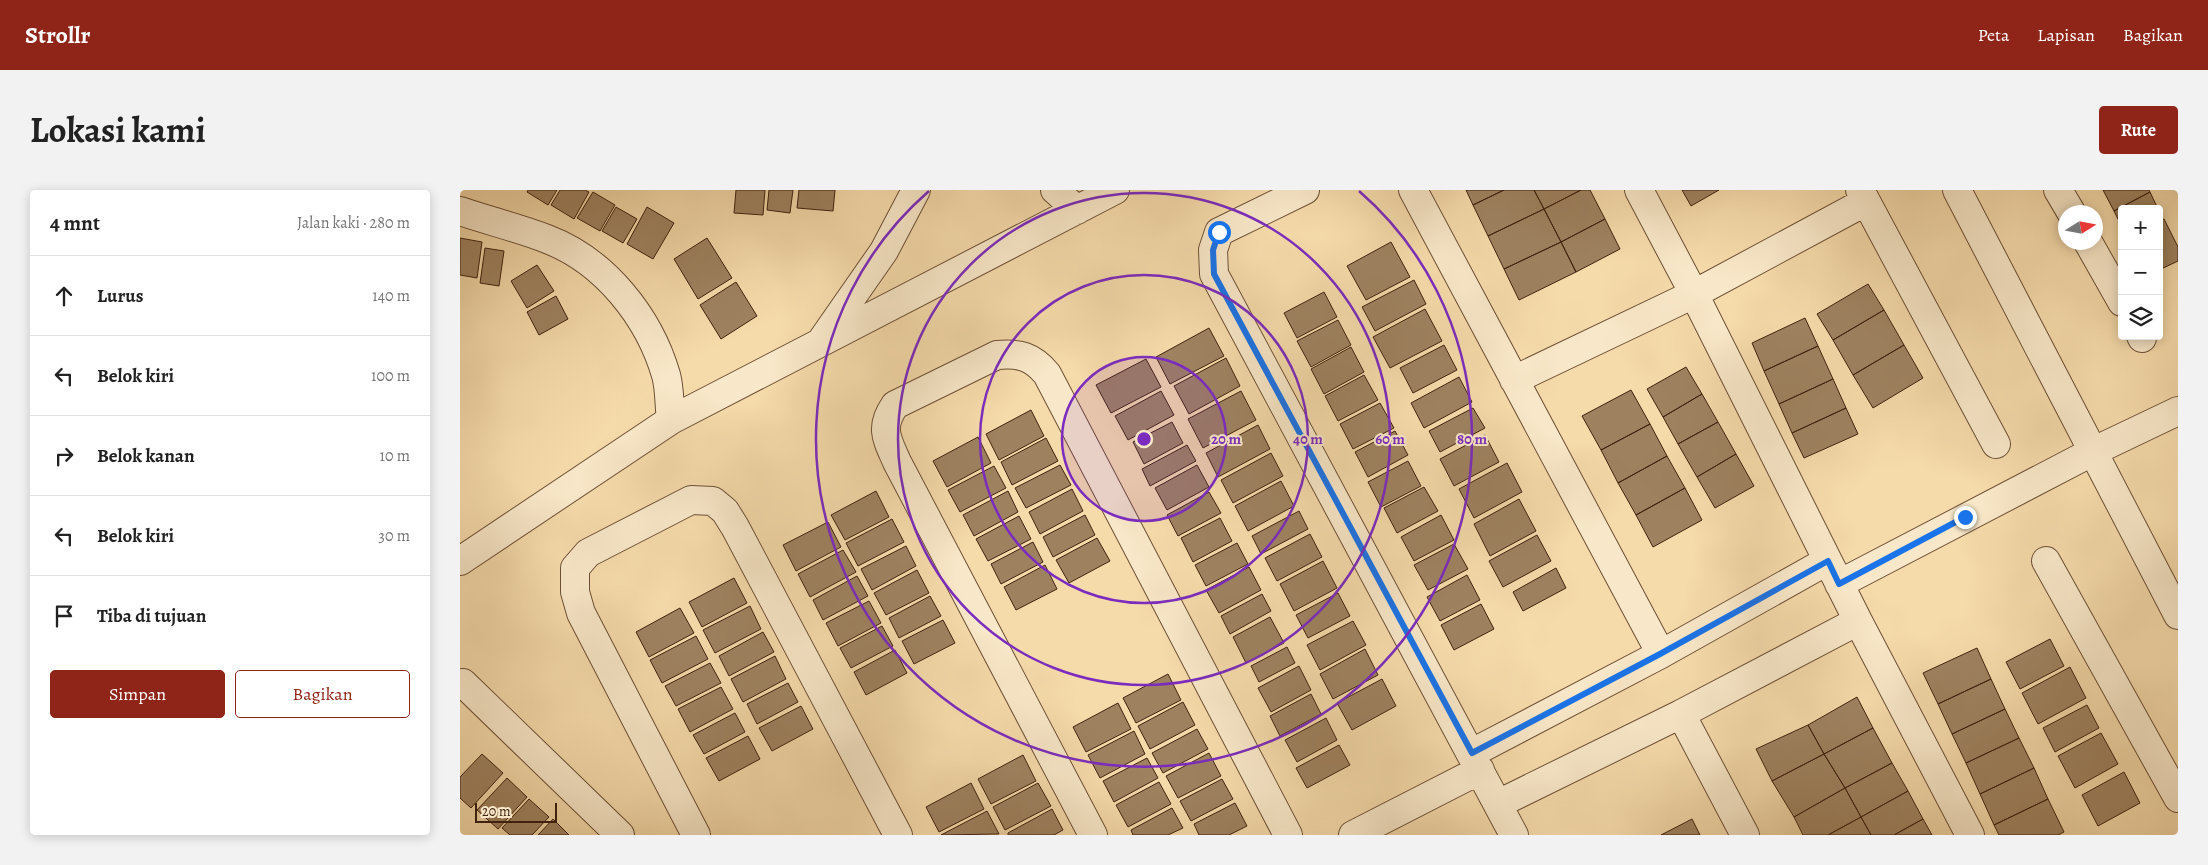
<!DOCTYPE html>
<html lang="id">
<meta charset="utf-8">
<style>
:root{--surface:#fff;--page:#f2f2f2;--text:#222;--muted:#767676;--line:#e0e0e0;--accent:#8f2418}
body{margin:0;font-family:Alegreya,serif;background:var(--page);color:var(--text)}
.controls{position:absolute;right:15px;top:15px;display:grid;overflow:hidden;border-radius:5px;box-shadow:0 2px 12px #0003}
.controls button{width:45px;height:45px;display:grid;place-items:center;padding:0;border:0;border-bottom:1px solid var(--line);background:var(--surface);color:var(--text);font:25px sans-serif}
.compass{position:absolute;left:1598px;top:15px;width:45px;height:45px;border-radius:50%;background:var(--surface);box-shadow:0 2px 12px #0003;rotate:79deg}
.scale{position:absolute;left:15px;bottom:12px;width:82px;box-sizing:border-box;padding-left:5px;border:2px solid #40220f;border-top:0;font-size:14px;line-height:18px;white-space:nowrap;color:#40220f;-webkit-text-stroke:4px #f8e7c8;paint-order:stroke}
.stop{position:absolute;width:15px;height:15px;margin:-11px;border:4px solid #1a73e8;border-radius:50%;background:#fff}
.stop.end{background:#1a73e8;border-color:#fff;box-shadow:0 1px 5px #0008}
.list{margin:0;padding:0;list-style:none}
h2{display:flex;justify-content:space-between;align-items:center;height:65px;margin:0;padding:0 20px;font-size:21px}
h2 small{font-size:16px;font-weight:400;color:var(--muted)}
.list li{display:grid;grid-template-columns:32px 1fr auto;gap:15px;align-items:center;box-sizing:border-box;height:80px;padding:0 20px;border-top:1px solid var(--line)}
.list b{display:block;font-size:19px;white-space:nowrap}
.list em{font-size:16px;font-style:normal;color:var(--muted)}
.actions{display:flex;gap:10px;padding:15px 20px}
.actions a{flex:1;padding:11px 0;border:1px solid var(--accent);border-radius:5px;text-align:center;font-size:18px;color:var(--accent)}
.actions .main{background:var(--accent);color:#fff}
.icon{flex:none;width:28px;height:28px;fill:none;stroke:currentColor;stroke-width:2;stroke-linecap:round;stroke-linejoin:round}
.map{position:relative;flex:none;width:1718px;height:645px;overflow:hidden;border-radius:5px}
header{display:flex;align-items:center;gap:30px;box-sizing:border-box;height:70px;padding:0 25px;background:var(--accent);color:#fff}
header strong{font-size:24px}
nav{display:flex;gap:28px;margin-inline-start:auto;font-size:18px}
.intro{display:flex;align-items:center;justify-content:space-between;box-sizing:border-box;height:120px;padding:0 30px}
h1{margin:0;font-size:35px}
.button{padding:12px 22px;border-radius:5px;background:var(--accent);color:#fff;font-size:18px;font-weight:700}
main{display:flex;gap:30px;padding:0 30px}
aside{flex:1;background:var(--surface);border-radius:5px;box-shadow:0 2px 12px #0003}
.map>svg:first-child{display:block}
.building{fill:#9e8260;stroke:#40220f}
.lines{fill:none;stroke-linecap:round;stroke-linejoin:round}
.minor-casing{stroke:#6d5036;stroke-width:30}
.minor{stroke:#f8e7c8;stroke-width:28}
.route{stroke:#1a73e8;stroke-width:6}
.ring{fill:none;stroke:#7b2cbf;stroke-width:2.5}
.centre{fill:#7b2cbf;stroke:#f8e7c8;stroke-width:2.5}
.ring-label{font-size:15px;text-anchor:middle;font-weight:bold;fill:#7b2cbf;stroke:#f8e7c8;stroke-width:4;stroke-linejoin:round;paint-order:stroke}
</style>
<header>
<strong>Strollr</strong>
<nav><a>Peta</a><a>Lapisan</a><a>Bagikan</a></nav>
</header>
<div class="intro"><h1>Lokasi kami</h1><a class="button">Rute</a></div>
<main>
<aside>
<h2>4 mnt<small>Jalan kaki · 280 m</small></h2>
<ul class="list">
<li><svg class="icon" aria-label="ahead" viewBox="0 0 24 24"><path d="M12 20V5M6 11l6-6 6 6"/></svg><div><b>Lurus</b></div><em>140 m</em></li>
<li><svg class="icon" aria-label="left" viewBox="0 0 24 24"><path d="M17 20v-9H6M10 6l-5 5 5 5"/></svg><div><b>Belok kiri</b></div><em>100 m</em></li>
<li><svg class="icon" aria-label="right" viewBox="0 0 24 24"><path d="M7 20v-9h11M14 6l5 5-5 5"/></svg><div><b>Belok kanan</b></div><em>10 m</em></li>
<li><svg class="icon" aria-label="left" viewBox="0 0 24 24"><path d="M17 20v-9H6M10 6l-5 5 5 5"/></svg><div><b>Belok kiri</b></div><em>30 m</em></li>
<li><svg class="icon" aria-label="arrive" viewBox="0 0 24 24"><path d="M6 21V4h12l-3 4 3 4H6"/></svg><div><b>Tiba di tujuan</b></div></li>
</ul>
<div class="actions"><a class="main">Simpan</a><a>Bagikan</a></div>
</aside>
<div class="map">
<svg width="1718" height="645" viewBox="0 0 1718 645">
<rect width="100%" height="100%" fill="#f5daaa"/>
<filter id="stains"><feTurbulence type="fractalNoise" baseFrequency=".004" numOctaves="4"/><feColorMatrix values="0 0 0 0 .2 0 0 0 0 .09 0 0 0 0 .02 0 0 0 .5 -.17"/></filter>
<radialGradient id="worn" r=".72"><stop offset=".6" stop-color="#630" stop-opacity="0"/><stop offset="1" stop-color="#630" stop-opacity=".3"/></radialGradient>
<path class="building" d="M68 0H97L88 15 67 2Z
M100 0H125L129 2 114 29 91 15Z
M276 0H305L303 25 274 23Z
M309 0H333L330 23 307 20Z
M339 0H375L373 21 337 18Z
M1006 0H1044L1013 15Z
M1044 0H1074L1084 19 1028 46 1013 15Z
M1074 0H1121L1084 19Z
M1121 0H1130L1145 29 1101 52 1084 19Z
M1222 0H1259L1231 16Z
M1643 0H1689L1690 2 1654 21Z
M133 2 155 15 140 41 117 28Z
M1690 2 1698 19H1662V37L1654 21Z
M156 17 177 29 163 53 142 41Z
M187 17 214 33 193 69 167 54Z
M1084 19 1101 52 1044 79 1028 46Z
M1145 29 1160 59 1116 82 1101 52Z
M1704 29 1718 57V71L1699 80V31Z
M0 48 22 52 17 88 0 85Z
M247 48 272 88 238 109 214 69Z
M931 52 950 87 906 110 887 76Z
M1101 52 1116 82 1059 110 1044 79Z
M25 58 44 61 39 96 20 93Z
M77 75 94 101 67 118 51 91Z
M954 90 966 114 915 141 902 117Z
M276 92 297 126 261 149 240 115Z
M1408 94 1424 120 1373 150 1357 124Z
M864 102 877 127 837 148 824 123Z
M96 106 108 129 79 145 67 122Z
M965 119 982 151 930 178 913 147Z
M1424 120 1444 155 1393 185 1373 150Z
M1345 128 1358 156 1304 181 1292 153Z
M878 130 891 155 851 177 837 151Z
M749 138 764 166 710 194 696 167Z
M984 155 997 180 953 203 940 178Z
M1444 155 1463 188 1413 218 1393 185Z
M1358 156 1373 189 1319 214 1304 181Z
M891 157 904 182 864 204 851 179Z
M766 168 780 196 729 224 714 196Z
M686 169 701 197 651 223 636 195Z
M1226 177 1242 204 1203 227 1187 199Z
M904 185 918 210 878 231 865 206Z
M999 187 1012 212 964 238 951 213Z
M1373 189 1386 218 1332 243 1319 214Z
M1171 200 1190 234 1141 260 1122 226Z
M701 201 714 225 668 250 655 226Z
M781 201 796 230 743 258 728 229Z
M1242 204 1258 232 1218 254 1203 227Z
M920 213 934 238 893 259 880 234Z
M1013 218 1025 238 980 262 969 241Z
M1386 218 1398 244 1344 268 1332 243Z
M571 220 584 246 539 270 526 244Z
M712 232 723 253 684 274 673 252Z
M1258 232 1276 264 1237 287 1218 254Z
M1190 234 1207 266 1158 293 1141 260Z
M798 235 810 259 758 287 746 263Z
M935 241 948 265 908 287 895 262Z
M1025 245 1039 272 994 296 980 269Z
M518 247 531 273 487 297 473 271Z
M586 248 598 271 552 295 541 272Z
M727 255 736 271 690 296 682 279Z
M811 263 823 286 773 313 761 290Z
M1276 264 1294 296 1255 318 1237 287Z
M1207 266 1225 298 1176 325 1158 293Z
M948 271 961 296 921 317 908 292Z
M1047 273 1062 302 1014 328 999 299Z
M600 275 611 295 566 318 555 298Z
M737 275 749 297 707 320 695 298Z
M534 276 546 298 500 322 488 300Z
M821 291 834 316 788 341 775 316Z
M964 297 978 321 937 343 924 318Z
M1225 298 1242 330 1193 357 1176 325Z
M612 299 623 321 580 344 569 322Z
M416 301 429 327 385 350 371 325Z
M548 301 558 322 514 346 503 325Z
M749 302 761 323 718 346 707 325Z
M1059 309 1076 341 1030 366 1014 334Z
M839 321 848 339 801 364 792 346Z
M625 325 635 345 593 367 583 347Z
M981 325 994 350 954 371 941 347Z
M559 326 571 349 528 371 516 349Z
M760 328 772 351 733 372 721 348Z
M432 329 444 352 398 376 386 353Z
M368 332 381 357 336 381 323 355Z
M850 344 862 367 817 391 805 368Z
M1077 345 1091 371 1043 397 1029 371Z
M637 348 650 371 609 393 596 370Z
M573 352 583 372 541 394 531 374Z
M777 353 788 374 746 396 735 375Z
M994 354 1008 379 968 400 954 375Z
M446 356 456 376 412 400 401 379Z
M383 360 396 382 350 407 338 384Z
M863 371 877 398 834 421 820 394Z
M585 375 597 399 556 420 544 397Z
M789 377 801 400 759 423 746 400Z
M1096 378 1106 398 1063 421 1053 402Z
M457 380 469 403 426 425 414 403Z
M1007 385 1020 410 980 431 967 407Z
M397 386 408 406 363 430 353 410Z
M274 388 287 413 242 437 229 412Z
M878 403 890 426 848 448 836 425Z
M802 404 811 421 770 444 761 426Z
M470 406 481 426 439 448 429 428Z
M409 411 421 433 378 456 366 433Z
M1021 414 1034 439 994 460 981 435Z
M290 416 301 439 255 463 243 440Z
M220 418 234 443 189 467 176 442Z
M810 427 824 453 786 473 773 447Z
M483 430 495 453 454 474 442 451Z
M893 431 906 455 860 480 847 455Z
M422 436 433 456 391 478 380 458Z
M303 442 314 462 269 486 259 466Z
M236 446 248 469 202 493 190 470Z
M1590 449 1604 476 1560 499 1546 472Z
M827 457 835 473 799 492 791 476Z
M1517 458 1531 489 1478 514 1463 483Z
M905 459 918 485 873 509 860 484Z
M435 460 447 483 406 505 394 482Z
M315 466 326 489 283 512 271 489Z
M250 473 261 493 216 516 205 496Z
M839 476 851 500 811 522 798 498Z
M1610 477 1626 508 1578 534 1562 503Z
M708 484 721 510 676 533 663 508Z
M922 489 936 516 892 540 877 513Z
M1531 489 1545 519 1492 544 1478 514Z
M328 493 338 512 297 534 287 514Z
M261 497 273 519 230 542 218 519Z
M851 504 861 524 820 546 810 526Z
M1397 507 1413 538 1364 564 1348 535Z
M723 512 735 535 690 559 678 536Z
M658 513 671 539 626 562 613 537Z
M1627 515 1639 538 1595 562 1583 538Z
M341 516 353 539 312 561 299 538Z
M1545 519 1559 548 1506 573 1492 544Z
M275 523 285 542 244 564 233 545Z
M866 528 877 550 837 572 825 550Z
M1348 535 1364 564 1312 591 1296 559Z
M1413 538 1432 573 1385 598 1364 564Z
M737 539 748 559 703 583 692 563Z
M674 541 685 564 640 588 628 565Z
M1641 543 1658 574 1615 598 1598 566Z
M288 546 300 569 259 591 246 568Z
M1559 548 1574 578 1520 604 1506 573Z
M879 555 890 575 847 598 836 578Z
M749 563 761 586 718 608 706 586Z
M22 564 43 583 11 618 0 608V587Z
M1364 564 1385 598 1334 627 1312 591Z
M563 565 576 591 531 614 518 589Z
M687 568 698 588 654 612 643 591Z
M1432 573 1448 601 1401 627 1385 598Z
M1574 578 1588 609 1534 635 1520 604Z
M1664 582 1680 613 1638 636 1622 605Z
M47 588 67 607 38 639 17 620Z
M762 589 773 609 731 631 720 611Z
M699 592 711 614 668 637 656 615Z
M511 593 524 619 479 642 466 617Z
M578 593 591 616 545 640 533 617Z
M1385 598 1401 627 1368 645H1343L1334 627Z
M1448 601 1463 629 1434 645H1411L1401 627Z
M69 609 89 627 72 645H50L42 638Z
M1588 609 1604 642 1598 645H1539L1534 635Z
M775 613 787 636 769 645H739L734 634Z
M712 618 723 638 708 645H673L671 640Z
M592 619 603 640 594 645H548V643Z
M527 621 539 644 481 645Z
M1401 627 1411 645H1368Z
M93 629 109 645H78Z
M1232 629 1240 645H1201Z
M1463 629 1472 645H1434Z"/>
<g class="lines">
<g class="minor-casing">
<path id="minor" d="M595 0 617 20
M845 0 759 42 753 60 754 84 1054 645
M953 0 1201 464
M1179 0 1234 104 1398 431 1510 645
M1400 0 1536 254
M1497 0 1718 425
M1598 0 1611 22
M0 21C29 31 59 38 87 49 145 71 189 127 206 185 210 199 209 216 211 230
M1628 52 1662 112
M1681 146 1682 148
M362 150 424 61 456 0
M1054 190 1234 104 1405 12
M0 371 211 230 655 0
M1586 371 1718 608
M1379 394 1632 262 1718 221
M3 493 160 645
M1221 524 1285 645
M1012 563 1201 464 1367 371
M1038 614 1221 524 1398 431
M236 645 121 423 115 402V378L128 363 231 310 253 311 265 321 275 337 438 645
M633 645 437 272C427 249 419 238 435 215L537 165C559 163 572 166 587 184L828 645
M893 645 1020 580"/>
</g>
<use href="#minor" class="minor"/>
</g>
<g class="lines">
<path class="route" d="M759 42 753 60 754 84 1012 563 1200 464 1368 371 1379 394 1505 327"/>
</g>
<circle cx="684" cy="249" r="82" fill="#7b2cbf" fill-opacity=".12"/>
<g class="ring">
<circle cx="684" cy="249" r="82"/>
<circle cx="684" cy="249" r="164"/>
<circle cx="684" cy="249" r="246"/>
<path d="M899 1A328 328 0 1 1 469 1"/>
</g>
<circle cx="684" cy="249" r="8" class="centre"/>
<g class="ring-label">
<text x="766" y="254">20 m</text>
<text x="848" y="254">40 m</text>
<text x="930" y="254">60 m</text>
<text x="1012" y="254">80 m</text>
</g>
<rect width="100%" height="100%" filter="url(#stains)"/>
<rect width="100%" height="100%" fill="url(#worn)"/>
</svg>
<div class="controls">
<button>+</button>
<button>−</button>
<button><svg class="icon" aria-label="layers" viewBox="0 0 24 24"><path d="M12 4l9 5-9 5-9-5zM3 14l9 5 9-5"/></svg></button>
</div>
<svg class="compass" viewBox="-18 -18 36 36"><path d="M0-13l5 13h-10z" fill="#e53935"/><path d="M0 13l5-13h-10z" fill="#767676"/></svg>
<div class="scale">20 m</div>
<div class="stop" style="left:759px;top:42px"></div>
<div class="stop end" style="left:1505px;top:327px"></div>
</div>
</main>
